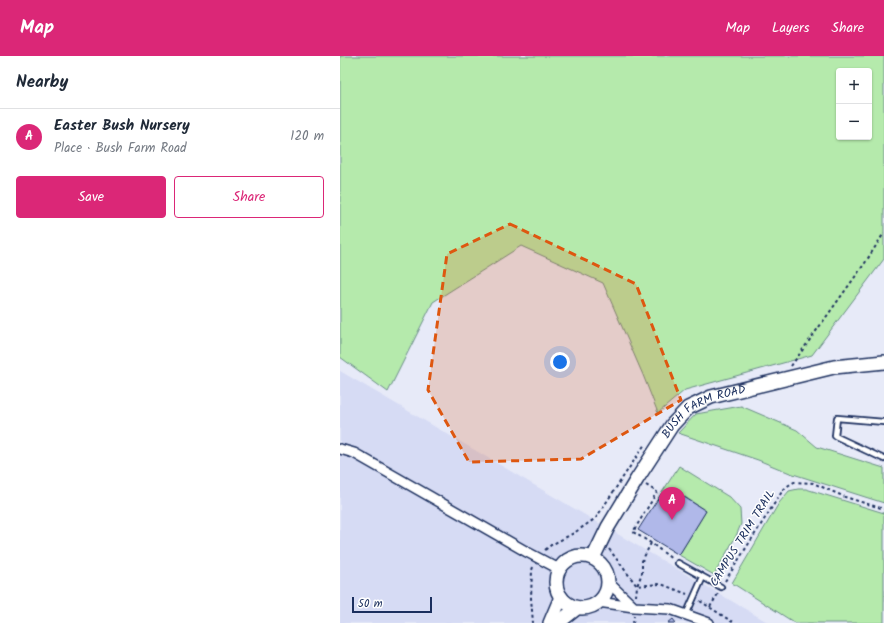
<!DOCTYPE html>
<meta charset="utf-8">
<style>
:root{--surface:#fff;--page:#f2f2f3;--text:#1f2937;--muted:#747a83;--line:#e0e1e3;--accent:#db2777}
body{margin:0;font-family:Kalam,sans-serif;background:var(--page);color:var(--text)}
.controls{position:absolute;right:12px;top:12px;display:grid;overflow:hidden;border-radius:4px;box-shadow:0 1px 3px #0004}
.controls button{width:36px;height:36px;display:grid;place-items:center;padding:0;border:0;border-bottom:1px solid var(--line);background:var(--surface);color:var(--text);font:20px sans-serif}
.scale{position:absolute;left:12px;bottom:10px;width:80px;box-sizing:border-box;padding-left:4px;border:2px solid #1b2f5e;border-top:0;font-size:11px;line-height:14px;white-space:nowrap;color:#1b2f5e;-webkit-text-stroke:3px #fff;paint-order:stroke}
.you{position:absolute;left:220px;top:306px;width:14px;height:14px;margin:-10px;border:3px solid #fff;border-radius:50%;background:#1a73e8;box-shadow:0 0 0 6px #1a73e833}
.badge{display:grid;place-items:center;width:26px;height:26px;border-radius:50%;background:var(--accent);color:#fff;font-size:13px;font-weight:700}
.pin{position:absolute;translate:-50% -33px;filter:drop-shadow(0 1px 2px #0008)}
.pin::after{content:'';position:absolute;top:21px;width:14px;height:12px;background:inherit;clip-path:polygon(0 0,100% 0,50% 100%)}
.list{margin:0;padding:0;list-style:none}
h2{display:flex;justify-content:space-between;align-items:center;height:52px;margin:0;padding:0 16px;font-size:17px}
h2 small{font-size:13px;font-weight:400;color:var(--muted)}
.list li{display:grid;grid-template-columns:26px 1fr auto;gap:12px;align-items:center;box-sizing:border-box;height:56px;padding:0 16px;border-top:1px solid var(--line)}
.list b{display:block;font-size:15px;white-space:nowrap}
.list p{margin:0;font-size:13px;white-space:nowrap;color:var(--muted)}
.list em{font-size:13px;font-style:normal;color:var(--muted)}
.actions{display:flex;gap:8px;padding:12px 16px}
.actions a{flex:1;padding:9px 0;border:1px solid var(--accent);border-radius:4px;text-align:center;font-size:14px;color:var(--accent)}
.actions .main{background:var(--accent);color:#fff}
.map{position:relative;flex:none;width:544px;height:567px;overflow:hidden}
header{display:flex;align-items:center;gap:24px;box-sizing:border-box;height:56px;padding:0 20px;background:var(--accent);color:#fff}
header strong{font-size:19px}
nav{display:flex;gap:22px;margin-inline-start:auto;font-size:14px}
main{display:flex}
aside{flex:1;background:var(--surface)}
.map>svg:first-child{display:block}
.built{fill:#d6dbf4}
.green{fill:#b5eaac;stroke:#688c85;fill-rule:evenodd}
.building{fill:#b0b8e9;stroke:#1b2f5e}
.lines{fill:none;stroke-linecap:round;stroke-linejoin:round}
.lane-casing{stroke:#1b2f5e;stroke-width:8}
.street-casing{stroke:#1b2f5e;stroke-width:12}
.secondary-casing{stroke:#1b2f5e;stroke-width:16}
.path{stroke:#1b2f5e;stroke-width:2;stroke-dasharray:3 3;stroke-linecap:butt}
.lane{stroke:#fff;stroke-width:4.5}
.street{stroke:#fff;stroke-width:9}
.secondary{stroke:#fff;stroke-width:13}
.marked{fill:#de5710;fill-opacity:0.2;stroke:#de5710;stroke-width:3;stroke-dasharray:8 5;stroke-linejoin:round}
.labels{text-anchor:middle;stroke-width:3;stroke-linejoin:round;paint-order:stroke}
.street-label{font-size:12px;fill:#1b2f5e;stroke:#fff}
</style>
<header>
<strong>Map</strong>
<nav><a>Map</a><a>Layers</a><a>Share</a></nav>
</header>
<main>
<aside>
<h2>Nearby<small></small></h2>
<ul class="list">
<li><span class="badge">A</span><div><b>Easter Bush Nursery</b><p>Place · Bush Farm Road</p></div><em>120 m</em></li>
</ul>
<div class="actions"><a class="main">Save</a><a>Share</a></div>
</aside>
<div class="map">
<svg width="544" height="567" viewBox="0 0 544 567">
<rect width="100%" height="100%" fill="#e7eaf8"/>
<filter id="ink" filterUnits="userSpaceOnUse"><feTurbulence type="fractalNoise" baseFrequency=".025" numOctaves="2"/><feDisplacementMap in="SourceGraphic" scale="8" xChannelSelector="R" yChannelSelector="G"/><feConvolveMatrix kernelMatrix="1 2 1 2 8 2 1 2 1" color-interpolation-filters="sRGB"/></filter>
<g filter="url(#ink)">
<path class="built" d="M0 315 429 567H0Z"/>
<path class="green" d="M0 0H544V203L472 299 345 334 318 357 303 319 263 227 181 190 93 246 48 336 0 301ZM499 15H529V81H499Z
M401 350 457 374 477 391 544 412V447L450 417 418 404 338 377 356 358Z
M339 410 389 441 400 453 401 468 396 480 374 519 339 499 366 455 345 441 339 449 321 438Z
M458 433H466L544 457V567H455L392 527 439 447 449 435Z"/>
<path class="building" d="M321 438 339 449 344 441 366 455 339 499 298 474Z
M333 563 336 567H328Z"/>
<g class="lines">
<g class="lane-casing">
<path id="lane" d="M544 366 497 362 495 380 544 403
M338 507 363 521 346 559
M363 521 381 531"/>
</g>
<g class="street-casing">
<path id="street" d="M0 393 14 397 187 496 219 513
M268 526 294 551
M258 546 294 551 330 553 369 567"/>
</g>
<g class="secondary-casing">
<g id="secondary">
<circle cx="242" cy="526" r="26"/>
<path id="s1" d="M253 502 268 471 297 423 332 369 348 352 371 341 494 311 544 306"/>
<path d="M210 567 221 541"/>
<path d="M218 567 237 552"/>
</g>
</g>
<path class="path" d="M451 310 525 207 544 177
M306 429 317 436 293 476 311 487 332 503
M311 487 302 505V517L297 530 321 528 347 538
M269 493 297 530 296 540
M205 494 211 489 234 477 256 462 305 388
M193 511 192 514 191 542 193 567
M385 525 443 434 449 429 454 426 473 427 505 441 544 453
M360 545 394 567
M370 551 378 538
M293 567 294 560"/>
<use href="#lane" class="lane"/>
<use href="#street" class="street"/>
<use href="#secondary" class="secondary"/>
</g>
</g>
<path class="marked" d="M170 168 296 228 341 344 241 403 129 406 88 334 107 198Z"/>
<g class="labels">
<g class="street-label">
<text dy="4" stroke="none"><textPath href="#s1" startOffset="190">BUSH FARM ROAD</textPath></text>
<text transform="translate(402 482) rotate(-58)" y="4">CAMPUS TRIM TRAIL</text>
</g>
</g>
</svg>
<div class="controls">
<button>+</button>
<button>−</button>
</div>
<div class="scale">50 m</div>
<div class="you"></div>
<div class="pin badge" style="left:332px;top:464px">A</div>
</div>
</main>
